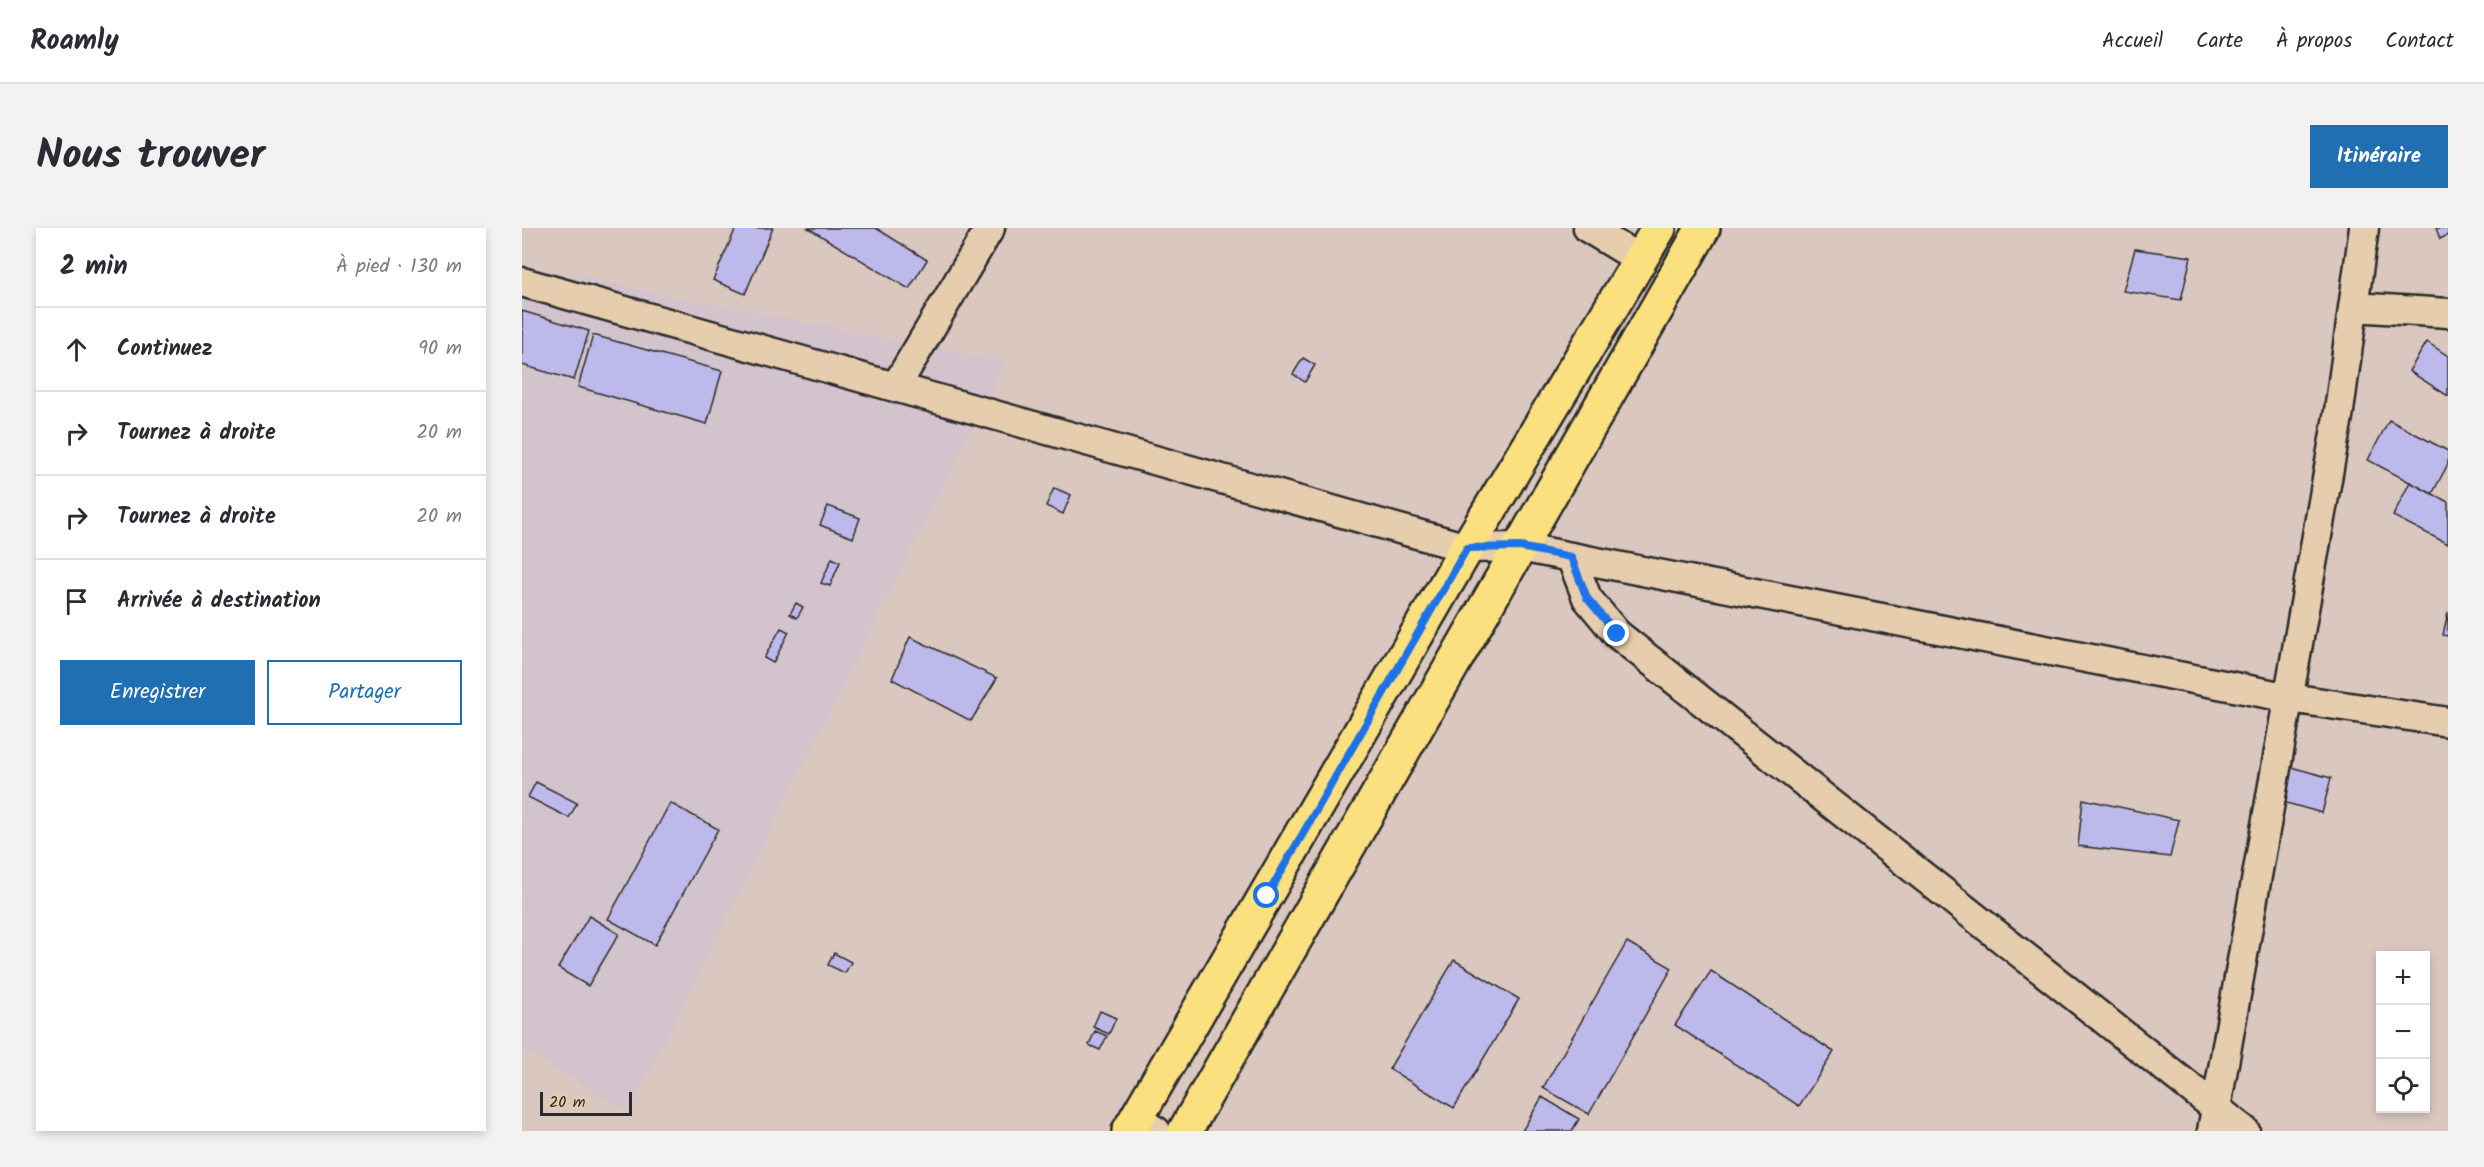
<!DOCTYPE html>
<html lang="fr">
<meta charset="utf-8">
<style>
:root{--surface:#fff;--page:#f2f2f3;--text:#2b2b33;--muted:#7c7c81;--line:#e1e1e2;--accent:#1f6fb2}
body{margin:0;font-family:Kalam,sans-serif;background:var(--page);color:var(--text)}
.controls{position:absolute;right:18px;bottom:18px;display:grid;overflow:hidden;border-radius:0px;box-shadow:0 3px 9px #0003}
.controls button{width:54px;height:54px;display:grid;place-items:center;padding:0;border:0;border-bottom:2px solid var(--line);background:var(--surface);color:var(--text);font:30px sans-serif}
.scale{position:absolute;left:18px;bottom:15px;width:92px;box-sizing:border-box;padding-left:6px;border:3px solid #2b2b2b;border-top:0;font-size:16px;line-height:21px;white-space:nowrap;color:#2b2b2b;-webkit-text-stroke:4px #e6cdae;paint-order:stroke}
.stop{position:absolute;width:18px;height:18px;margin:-14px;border:4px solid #1a73e8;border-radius:50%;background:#fff}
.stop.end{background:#1a73e8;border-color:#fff;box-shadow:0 2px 6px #0008}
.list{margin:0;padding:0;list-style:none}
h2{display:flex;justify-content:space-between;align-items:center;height:78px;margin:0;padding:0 24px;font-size:26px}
h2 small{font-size:20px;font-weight:400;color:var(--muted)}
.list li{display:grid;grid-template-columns:39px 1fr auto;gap:18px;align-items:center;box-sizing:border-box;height:84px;padding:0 24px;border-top:2px solid var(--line)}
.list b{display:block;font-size:22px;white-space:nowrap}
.list em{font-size:20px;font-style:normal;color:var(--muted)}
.actions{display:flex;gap:12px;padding:18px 24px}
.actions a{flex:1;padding:14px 0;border:2px solid var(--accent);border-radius:0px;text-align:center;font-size:21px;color:var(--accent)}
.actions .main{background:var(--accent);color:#fff}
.icon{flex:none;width:33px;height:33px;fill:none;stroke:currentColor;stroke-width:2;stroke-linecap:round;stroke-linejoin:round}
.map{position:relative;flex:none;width:1926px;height:903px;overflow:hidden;border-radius:0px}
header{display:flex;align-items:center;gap:36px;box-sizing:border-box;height:84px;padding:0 30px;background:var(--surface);border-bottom:2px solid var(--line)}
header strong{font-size:28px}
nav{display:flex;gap:33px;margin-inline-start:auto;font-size:21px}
.intro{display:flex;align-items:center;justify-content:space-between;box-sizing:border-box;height:144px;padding:0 36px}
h1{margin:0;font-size:42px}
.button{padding:15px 27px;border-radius:0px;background:var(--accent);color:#fff;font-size:21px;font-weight:700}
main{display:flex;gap:36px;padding:0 36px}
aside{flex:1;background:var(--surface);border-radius:0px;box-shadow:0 3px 9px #0003}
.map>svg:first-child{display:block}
.built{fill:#d2c3cd}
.building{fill:#beb9eb;stroke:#2b2b2b;stroke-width:1.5}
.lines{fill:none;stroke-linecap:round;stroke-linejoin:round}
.street-casing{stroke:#2b2b2b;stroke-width:33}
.primary-casing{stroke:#2b2b2b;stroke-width:38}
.street{stroke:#e6cdae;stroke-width:28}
.primary{stroke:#fbe080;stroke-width:33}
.route{stroke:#1a73e8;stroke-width:8}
</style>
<header>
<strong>Roamly</strong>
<nav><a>Accueil</a><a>Carte</a><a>À propos</a><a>Contact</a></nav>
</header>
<div class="intro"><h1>Nous trouver</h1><a class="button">Itinéraire</a></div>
<main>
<aside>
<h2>2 min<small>À pied · 130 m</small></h2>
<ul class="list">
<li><svg class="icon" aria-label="ahead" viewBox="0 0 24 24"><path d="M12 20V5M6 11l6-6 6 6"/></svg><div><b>Continuez</b></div><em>90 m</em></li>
<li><svg class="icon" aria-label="right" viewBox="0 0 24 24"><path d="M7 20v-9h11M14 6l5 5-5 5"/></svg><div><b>Tournez à droite</b></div><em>20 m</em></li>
<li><svg class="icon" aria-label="right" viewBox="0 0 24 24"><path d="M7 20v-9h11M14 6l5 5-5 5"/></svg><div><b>Tournez à droite</b></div><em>20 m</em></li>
<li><svg class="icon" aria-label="arrive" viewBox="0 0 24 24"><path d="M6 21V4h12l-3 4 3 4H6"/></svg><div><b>Arrivée à destination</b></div></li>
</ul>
<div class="actions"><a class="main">Enregistrer</a><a>Partager</a></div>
</aside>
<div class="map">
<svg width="1926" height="903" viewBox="0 0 1926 903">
<rect width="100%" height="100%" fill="#dac7c0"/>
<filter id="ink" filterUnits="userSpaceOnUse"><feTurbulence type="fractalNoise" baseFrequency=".0167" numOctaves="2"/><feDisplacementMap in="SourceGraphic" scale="12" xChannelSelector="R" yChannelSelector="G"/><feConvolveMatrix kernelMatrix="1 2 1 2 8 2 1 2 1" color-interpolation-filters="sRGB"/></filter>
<g filter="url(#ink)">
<path class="built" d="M0 38 483 134 107 884 0 820Z"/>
<path class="building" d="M214 0H251L223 66 191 52Z
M286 0H354L405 32 387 61Z
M1914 0H1926V7L1918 11Z
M1613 21 1669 29 1659 72 1601 63Z
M0 83 67 103 52 152 0 137Z
M71 107 200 143 185 196 56 159Z
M1905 114 1926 128V168L1887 143Z
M781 130 793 137 783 154 771 146Z
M1867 192 1926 223V236L1910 266 1846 232Z
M1888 254 1926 274V316L1871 288Z
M532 260 549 267 541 286 524 278Z
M306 278 338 290 331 310 298 297Z
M310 330 318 334 308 358 299 355Z
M274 375 281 379 275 390 268 386Z
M1926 384V408L1921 407Z
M259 400 267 404 251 435 242 430Z
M388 409 475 450 449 493 370 451Z
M1769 539 1809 550 1800 585 1761 574Z
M14 554 55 575 47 590 6 569Z
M1561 571 1657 592 1648 629 1556 618Z
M148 575 196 601 133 717 86 691Z
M67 688 97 706 66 758 36 740Z
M1105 714 1150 740 1067 886 1021 860Z
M312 725 329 734 323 745 306 737Z
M932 732 997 771 932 880 867 841Z
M1189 743 1312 824 1277 878 1153 797Z
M578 783 594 790 587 806 571 799Z
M573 803 585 808 578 822 567 817Z
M1020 869 1057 891 1050 903H1000Z"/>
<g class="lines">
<g class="street-casing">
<path id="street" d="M1066 0 1119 32
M0 54 945 320 998 319 1768 470 1926 494
M1831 79 1926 85
M374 158 468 0
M1049 329 1065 370 1095 406 1723 903
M614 891 634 903
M1690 903 1817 183 1842 0"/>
</g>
<g class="primary-casing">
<path id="primary" d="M607 903 945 320 1137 0
M663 903 1181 0"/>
</g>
<use href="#street" class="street"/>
<use href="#primary" class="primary"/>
</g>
</g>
<g class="lines" filter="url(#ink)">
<path class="route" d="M745 668 945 320 998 319 1049 329 1065 370 1095 406"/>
</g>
</svg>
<div class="controls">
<button>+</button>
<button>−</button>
<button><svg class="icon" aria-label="locate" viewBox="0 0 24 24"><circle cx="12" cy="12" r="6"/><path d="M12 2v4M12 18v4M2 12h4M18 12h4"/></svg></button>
</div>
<div class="scale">20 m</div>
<div class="stop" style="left:745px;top:668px"></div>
<div class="stop end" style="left:1095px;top:406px"></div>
</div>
</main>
